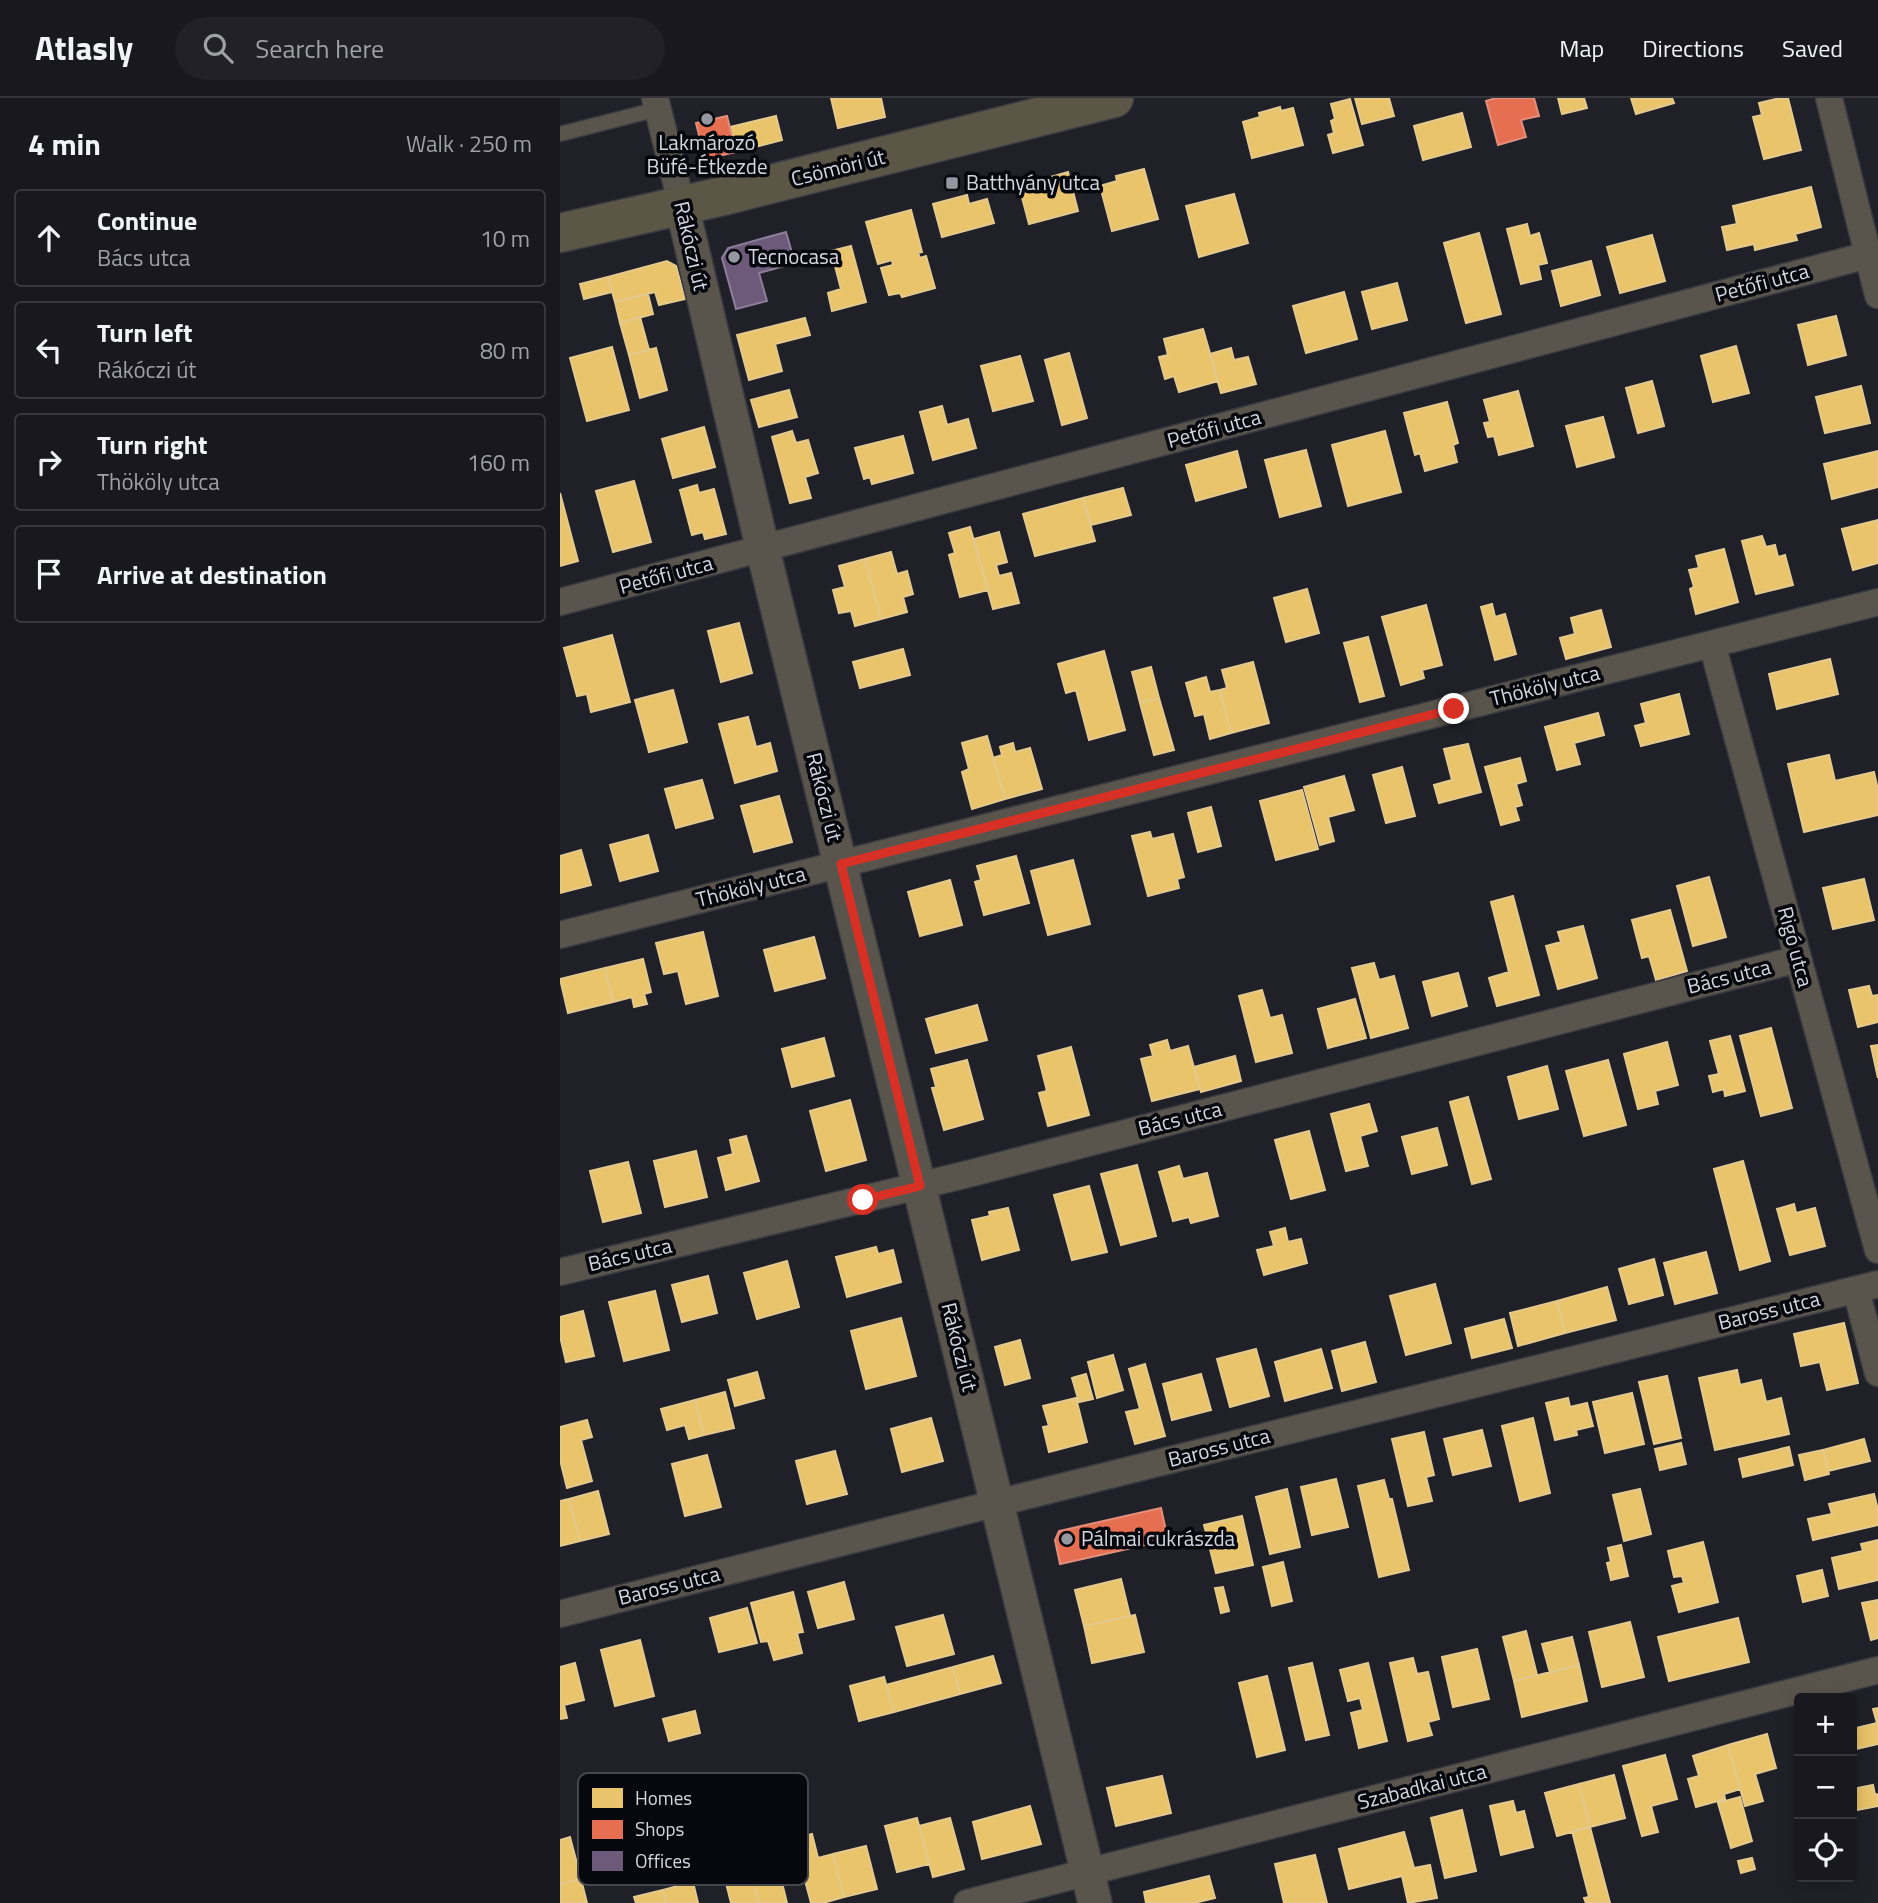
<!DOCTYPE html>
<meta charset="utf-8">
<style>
:root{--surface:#18181e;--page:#212127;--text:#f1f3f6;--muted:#9fa0a4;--line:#36373c}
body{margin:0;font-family:"Titillium Web",sans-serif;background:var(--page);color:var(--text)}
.controls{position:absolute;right:21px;bottom:21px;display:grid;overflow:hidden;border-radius:7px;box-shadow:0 4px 18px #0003}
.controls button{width:63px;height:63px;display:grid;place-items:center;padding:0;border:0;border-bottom:2px solid var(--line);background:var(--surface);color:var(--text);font:35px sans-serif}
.stop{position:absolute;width:21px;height:21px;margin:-16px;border:5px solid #d93025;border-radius:50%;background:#fff}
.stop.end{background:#d93025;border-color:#fff;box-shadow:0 2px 7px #0008}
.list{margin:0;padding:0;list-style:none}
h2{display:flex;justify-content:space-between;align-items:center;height:91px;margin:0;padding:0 28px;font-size:30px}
h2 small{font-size:23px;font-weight:400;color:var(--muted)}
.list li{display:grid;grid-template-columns:46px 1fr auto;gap:21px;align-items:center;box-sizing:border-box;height:98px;margin:0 14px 14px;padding:0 14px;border:2px solid var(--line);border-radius:7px}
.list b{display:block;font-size:26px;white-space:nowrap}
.list p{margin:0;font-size:23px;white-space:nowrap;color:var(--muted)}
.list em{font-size:23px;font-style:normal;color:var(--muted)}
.icon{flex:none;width:38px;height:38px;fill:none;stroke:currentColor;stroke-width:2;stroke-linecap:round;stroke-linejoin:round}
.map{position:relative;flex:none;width:1318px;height:1805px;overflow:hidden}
header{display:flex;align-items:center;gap:42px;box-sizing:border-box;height:98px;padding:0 35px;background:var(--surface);border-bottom:2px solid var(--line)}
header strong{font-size:33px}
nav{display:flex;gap:38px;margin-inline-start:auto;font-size:24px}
.search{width:490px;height:63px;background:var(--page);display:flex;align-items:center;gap:18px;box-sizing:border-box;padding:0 24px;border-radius:38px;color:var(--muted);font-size:26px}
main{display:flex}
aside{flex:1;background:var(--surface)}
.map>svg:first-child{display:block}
.homes{fill:#e9c46a;stroke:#e3c98e;stroke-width:2}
.shops{fill:#e76f51;stroke:#e28e7c;stroke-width:2}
.offices{fill:#6d597a;stroke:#8c7e99;stroke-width:2}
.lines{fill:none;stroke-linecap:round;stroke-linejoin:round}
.service-casing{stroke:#3a3a41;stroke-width:17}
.minor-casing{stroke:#3a3a41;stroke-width:29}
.tertiary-casing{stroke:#3a3a41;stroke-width:36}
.secondary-casing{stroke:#3a3a41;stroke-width:41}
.service{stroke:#5a554c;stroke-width:14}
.minor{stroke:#5a554c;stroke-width:26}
.tertiary{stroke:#5a554c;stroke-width:33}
.secondary{stroke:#5c5647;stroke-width:38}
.route{stroke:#d93025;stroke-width:9}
.poi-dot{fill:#9696a0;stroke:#07080e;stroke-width:2.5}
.labels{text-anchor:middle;stroke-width:7;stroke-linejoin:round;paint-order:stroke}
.poi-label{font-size:21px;fill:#d5d6e1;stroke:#07080e;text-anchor:start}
.street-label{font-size:21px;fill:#d5d6e1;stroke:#07080e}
.key{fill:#07080e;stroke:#45464d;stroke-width:2}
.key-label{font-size:19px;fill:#d5d6e1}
</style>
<header>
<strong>Atlasly</strong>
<div class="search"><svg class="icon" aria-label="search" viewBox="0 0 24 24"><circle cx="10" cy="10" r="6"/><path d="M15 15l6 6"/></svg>Search here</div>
<nav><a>Map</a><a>Directions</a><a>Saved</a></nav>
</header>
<main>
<aside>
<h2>4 min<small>Walk · 250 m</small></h2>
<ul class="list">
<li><svg class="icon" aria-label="ahead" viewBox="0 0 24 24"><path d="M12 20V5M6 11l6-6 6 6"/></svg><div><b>Continue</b><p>Bács utca</p></div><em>10 m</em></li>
<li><svg class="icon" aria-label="left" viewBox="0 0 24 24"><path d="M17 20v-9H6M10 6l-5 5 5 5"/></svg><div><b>Turn left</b><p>Rákóczi út</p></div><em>80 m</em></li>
<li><svg class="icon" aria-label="right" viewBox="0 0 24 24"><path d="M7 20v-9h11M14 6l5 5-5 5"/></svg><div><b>Turn right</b><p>Thököly utca</p></div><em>160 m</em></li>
<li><svg class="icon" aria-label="arrive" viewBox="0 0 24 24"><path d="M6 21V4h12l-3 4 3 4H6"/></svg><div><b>Arrive at destination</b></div></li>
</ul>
</aside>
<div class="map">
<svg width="1318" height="1805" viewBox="0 0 1318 1805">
<rect width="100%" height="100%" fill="#202028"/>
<path class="homes" d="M271 0H321L325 19 278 30Z
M795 0H829L834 18 802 26Z
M998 0H1024L1027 10 1002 16Z
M1071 0H1112L1114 5 1076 16Z
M1220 0H1228L1241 52 1204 61 1193 19 1202 17 1199 5Z
M790 1 803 47 773 55 768 37 774 35 771 23 775 21 771 6Z
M720 9 721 13 733 10 743 47 692 60 683 24 700 19 699 15Z
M902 15 911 49 863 62 854 28Z
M216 18 222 42 176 54 170 29Z
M584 71 598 121 552 133 540 88 557 83 556 78Z
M508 74 518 113 469 126 459 88Z
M1251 89 1261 129 1235 136 1237 142 1195 152 1194 146 1167 152 1162 129 1177 126 1173 108Z
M674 96 688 145 639 159 626 108Z
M407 97 409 106 427 101 434 125 382 139 373 106Z
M351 112 362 154 358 155 360 160 366 158 375 190 342 199 340 195 329 197 321 170 333 167 332 162 318 166 306 124Z
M967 126 970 138 979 135 987 165 978 167 981 181 961 186 947 131Z
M919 135 941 216 906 225 884 145Z
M1092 137 1105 183 1060 195 1047 149Z
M291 148 306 204 272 213 268 195 281 191 271 153Z
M107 163 116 168 125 201 99 207 95 194 55 204 48 179Z
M1031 163 1040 197 1001 208 992 173Z
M48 179 52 194 24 201 20 186Z
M837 185 847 222 812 231 802 194Z
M784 194 797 241 746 255 733 208Z
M88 196 93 216 60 225 55 204Z
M1276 218 1286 257 1248 267 1238 227Z
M80 219 89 252 69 257 60 225Z
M245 220 250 237 215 246 222 273 189 282 177 237Z
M643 231 658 283 619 294 614 278 605 281 599 259 608 257 604 241Z
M1176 248 1189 295 1153 304 1141 258Z
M52 249 69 312 27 323 10 260Z
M96 250 107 292 80 300 69 257Z
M671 250 674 262 688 259 696 286 661 295 650 256Z
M509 255 527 320 502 327 485 262Z
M460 258 473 303 433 313 421 268Z
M1092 283 1104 328 1078 335 1066 290Z
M1301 288 1310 325 1265 335 1256 299Z
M229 292 237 319 199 329 191 302Z
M958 293 973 348 939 357 934 338 928 339 924 325 930 324 924 302Z
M887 304 898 345 893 347 897 364 865 373 860 355 855 357 844 315Z
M382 308 387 327 408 321 416 350 373 362 360 314Z
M1043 319 1054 359 1017 369 1006 328Z
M144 329 155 369 113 380 102 341Z
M232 333 236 345 248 342 258 375 245 379 251 400 230 405 212 339Z
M825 333 841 394 788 408 772 347Z
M343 338 353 375 312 386 310 379 304 381 295 350Z
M746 352 761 408 720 419 705 362Z
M677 353 686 389 636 403 626 367Z
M1318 353V389L1272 401 1264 366Z
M74 383 91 444 53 454 36 393Z
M137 387 139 395 154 391 166 436 145 441 143 434 132 437 120 392Z
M563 390 571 417 531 427 523 400Z
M0 395 18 463 0 468Z
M523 400 535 443 475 458 463 416Z
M1318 422V465L1293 472 1282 431Z
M410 429 428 492 400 499 389 457 395 455 389 435Z
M439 434 447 464 436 467 439 478 451 475 459 505 433 511 414 441Z
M1202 438 1206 449 1215 447 1218 459 1225 457 1233 487 1196 496 1182 443Z
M1164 451 1178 504 1136 516 1130 491 1134 489 1129 472 1139 470 1136 458Z
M331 454 337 476 347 473 353 496 343 499 347 514 321 521 305 461Z
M305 461 321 521 295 528 291 513 279 515 273 492 285 489 279 468Z
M747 491 759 535 726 544 714 500Z
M932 506 935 519 945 516 956 556 935 562 921 509Z
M866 507 882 567 862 572 864 580 841 587 822 519Z
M1041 512 1051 549 1006 561 1000 540 1015 536 1011 520Z
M179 525 192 575 161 584 148 533Z
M52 537 70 604 31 614 27 596 17 598 4 550Z
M808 539 824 598 800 604 784 545Z
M343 551 350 577 300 590 293 564Z
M544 553 565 632 529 642 516 592 506 595 498 566Z
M1270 561 1278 596 1217 611 1209 576Z
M693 564 709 625 671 635 660 592 667 590 662 572Z
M591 569 599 600 580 605 572 574Z
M646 579 650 594 660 592 671 635 650 641 644 616 635 618 626 585Z
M113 592 127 644 89 654 75 602Z
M1119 596 1129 636 1081 648 1075 628 1086 625 1081 606Z
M599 600 614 652 594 657 580 605Z
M1038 615 1044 637 1014 645 1020 666 997 672 985 629Z
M188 619 196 649 210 645 217 673 175 685 159 626Z
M427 638 445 701 412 711 402 674 409 671 402 645Z
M453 645 455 654 470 650 482 691 445 701 433 660 442 657 440 649Z
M908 646 921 694 879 705 874 687 892 682 884 651Z
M1269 657 1275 683 1314 674 1318 692V717L1244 734 1228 666Z
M960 660 966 683 956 686 962 707 955 709 959 722 941 727 925 669Z
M842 669 855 718 826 725 813 677Z
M784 678 794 712 768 719 774 743 760 747 744 689Z
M142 682 153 720 116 730 105 691Z
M742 692 758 751 716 762 700 703Z
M219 698 232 744 194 754 181 708Z
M651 709 661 748 638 754 628 715Z
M590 734 592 741 613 736 624 779 617 781 619 790 588 798 572 738Z
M88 737 98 773 60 783 50 747Z
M21 752 31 787 0 795V758Z
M456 758 469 805 424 817 415 784 421 782 417 768Z
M513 762 530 826 488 837 471 773Z
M1149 779 1166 839 1133 848 1117 788Z
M1304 781 1314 822 1273 831 1263 790Z
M390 782 402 827 360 838 348 794Z
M953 798 979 897 937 908 929 880 949 874 931 804Z
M1110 812 1127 873 1096 882 1089 858 1082 860 1072 822Z
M1023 828 1037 880 998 891 986 848 1001 844 998 834Z
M143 834 158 898 126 906 118 873 104 876 96 845Z
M254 839 265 880 215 893 204 852Z
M83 861 91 894 84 896 87 906 74 909 72 899 53 904 45 870Z
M814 865 819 882 834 878 848 930 811 940 792 870Z
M45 870 53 904 8 915 0 881Z
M898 875 907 908 872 918 863 884Z
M1309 888 1312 898 1318 897V924L1298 929 1289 892Z
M702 892 710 920 722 917 732 955 696 964 679 898Z
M795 901 806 940 768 950 758 911Z
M417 907 427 942 376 955 366 921Z
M1211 930 1232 1010 1201 1018 1180 938Z
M1170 938 1185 993 1165 998 1164 991 1153 994 1149 978 1159 976 1150 943Z
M264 940 274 978 232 989 222 951Z
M607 942 610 953 628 948 640 991 592 1003 581 961 593 958 590 947Z
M1107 944 1118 987 1095 993 1098 1006 1078 1011 1064 956Z
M1318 947V980L1311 948Z
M511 949 529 1017 488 1028 479 995 487 993 478 958Z
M675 958 681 983 641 994 634 969Z
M407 962 423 1021 384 1032 372 990 376 989 371 971Z
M1048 962 1066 1027 1024 1038 1006 973Z
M987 968 998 1011 959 1021 948 979Z
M908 999 931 1081 912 1086 890 1004Z
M290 1002 306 1062 266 1073 250 1013Z
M809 1006 817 1033 800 1038 808 1068 786 1073 771 1016Z
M877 1030 887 1067 852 1076 842 1039Z
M749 1033 765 1092 731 1101 715 1042Z
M186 1038 199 1083 166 1092 158 1060 173 1056 170 1042Z
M136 1053 147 1099 105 1109 94 1063Z
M1183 1063 1210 1163 1180 1172 1154 1071Z
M68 1064 81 1115 43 1124 30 1073Z
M577 1067 596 1138 561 1147 541 1076Z
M619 1068 623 1081 647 1075 658 1118 631 1125 629 1119 613 1123 599 1074Z
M529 1088 547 1154 512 1162 494 1097Z
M1234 1106 1236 1115 1255 1110 1265 1148 1230 1157 1217 1111Z
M448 1110 459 1152 422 1162 412 1122 430 1118 429 1114Z
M725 1130 728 1144 741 1141 747 1165 704 1177 697 1152 714 1148 710 1134Z
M316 1149 318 1156 333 1152 341 1184 287 1199 276 1159Z
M1146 1154 1157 1195 1115 1206 1104 1165Z
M1094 1161 1103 1197 1069 1206 1059 1171Z
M227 1163 239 1209 197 1221 184 1175Z
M148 1178 157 1215 122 1224 112 1187Z
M875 1186 891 1245 846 1257 830 1198Z
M1047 1189 1056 1222 1005 1235 997 1203Z
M95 1193 109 1252 64 1263 49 1204Z
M997 1203 1005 1235 958 1248 950 1215Z
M23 1213 34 1258 6 1264 0 1238V1219Z
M341 1220 356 1278 306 1291 291 1233Z
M944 1221 952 1250 912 1260 905 1231Z
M1284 1225 1298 1285 1267 1292 1260 1264 1241 1268 1234 1236Z
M460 1242 470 1280 445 1287 435 1249Z
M805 1244 816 1284 782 1293 772 1253Z
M696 1251 709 1298 670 1309 657 1261Z
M761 1251 772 1290 725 1303 715 1264Z
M553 1257 563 1292 537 1300 528 1264Z
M585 1266 605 1338 575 1346 566 1314 580 1311 569 1271Z
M1177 1272 1180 1287 1201 1282 1206 1304 1221 1300 1229 1336 1155 1352 1139 1280Z
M197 1274 204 1300 175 1308 168 1282Z
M526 1276 533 1301 519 1304 512 1280Z
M641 1276 651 1312 612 1322 603 1286Z
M1107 1278 1121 1340 1094 1346 1079 1284Z
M165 1294 174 1330 144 1337 135 1302Z
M1072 1295 1084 1346 1045 1355 1033 1304Z
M516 1300 527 1344 489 1354 483 1329 489 1328 483 1308Z
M1008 1300 1010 1309 1027 1305 1033 1328 1016 1332 1017 1337 995 1342 986 1305Z
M135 1302 144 1337 129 1341 125 1327 107 1332 101 1311Z
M371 1320 383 1363 342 1374 331 1331Z
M973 1320 990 1395 960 1403 942 1328Z
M27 1322 32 1339 21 1342 32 1383 7 1390 0 1362V1329Z
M922 1332 931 1368 893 1377 884 1341Z
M864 1334 874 1377 866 1379 872 1403 848 1408 832 1341Z
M1304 1341 1310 1363 1268 1373 1263 1352Z
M1121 1345 1126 1366 1100 1372 1095 1351Z
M1229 1349 1233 1367 1183 1379 1179 1361Z
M1263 1352 1269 1376 1245 1382 1239 1357Z
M275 1353 287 1396 247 1406 236 1363Z
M147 1357 161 1409 125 1418 112 1366Z
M776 1381 788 1429 752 1437 741 1389Z
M824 1382 829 1401H832L849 1472 819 1479 798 1388Z
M727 1391 740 1449 710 1456 696 1399Z
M1080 1391 1091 1436 1064 1443 1053 1397Z
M38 1393 49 1436 20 1443 9 1401Z
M1314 1396 1318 1412V1427L1253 1442 1248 1421 1272 1416 1269 1406Z
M9 1401 20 1443 0 1448V1403Z
M682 1418 693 1467 656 1475 644 1427Z
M1318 1442V1482L1279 1491 1272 1460 1303 1453 1301 1446Z
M1143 1444 1158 1504 1119 1514 1112 1488 1124 1485 1122 1478 1114 1479 1108 1453Z
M1061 1447 1068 1478 1051 1482 1047 1465 1051 1464 1048 1450Z
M723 1464 732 1503 712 1508 703 1469Z
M1262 1472 1268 1498 1243 1504 1237 1478Z
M561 1481 570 1518 524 1528 515 1492Z
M284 1484 294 1521 258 1530 248 1494Z
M663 1489 669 1513 661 1515 655 1490Z
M233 1494 243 1534 237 1535 242 1555 214 1562 208 1543 201 1544 191 1505Z
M1318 1502V1540L1311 1542 1302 1505Z
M187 1510 197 1545 159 1554 150 1520Z
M383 1517 394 1556 347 1568 336 1529Z
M575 1517 584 1554 532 1565 524 1528Z
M1178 1520 1189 1564 1109 1583 1098 1539Z
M1070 1524 1084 1579 1042 1589 1029 1534Z
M966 1533 977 1577 954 1583 943 1539Z
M1012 1539 1019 1567 990 1575 982 1546Z
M80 1542 94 1598 55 1608 41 1552Z
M917 1551 929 1601 893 1609 882 1559Z
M433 1558 441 1585 400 1596 393 1569Z
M853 1560 857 1576 868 1574 879 1621 868 1624 872 1637 848 1643 830 1565Z
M15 1565 24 1602 4 1607 7 1620 0 1621V1569Z
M752 1565 769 1637 746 1642 729 1570Z
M808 1565 827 1643 799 1650 791 1615 803 1612 800 1600 788 1603 780 1572Z
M1019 1567 1027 1603 962 1619 954 1583Z
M393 1569 400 1596 334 1614 326 1587Z
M707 1578 725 1652 697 1659 679 1585Z
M324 1579 334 1614 299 1623 290 1588Z
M1318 1610V1646L1292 1652V1631L1317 1625 1313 1611Z
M135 1613 140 1635 109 1643 103 1621Z
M1207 1636 1216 1670 1195 1676 1203 1703 1185 1708 1168 1647Z
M1168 1647 1180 1691 1164 1696 1165 1701 1136 1709 1128 1681 1139 1678 1133 1658Z
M1105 1657 1117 1701 1091 1708 1098 1734 1082 1738 1063 1668Z
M1054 1677 1065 1720 1030 1729 1019 1686Z
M602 1678 611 1715 556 1728 547 1690Z
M1019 1686 1030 1729 997 1738 985 1695Z
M1313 1687 1315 1697 1318 1696V1708L1292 1713V1691Z
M1180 1699 1192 1743 1171 1750 1158 1705Z
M953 1703 956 1715 964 1713 973 1749 941 1757 930 1708Z
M470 1708 481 1746 422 1761 413 1724Z
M902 1712 916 1773 885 1780 871 1720Z
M357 1720 369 1766 337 1774 325 1728Z
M390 1720 404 1771 373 1779 359 1728Z
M1030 1729 1050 1805H1026L1024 1800 1029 1799 1012 1733Z
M844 1734 854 1770 870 1767 877 1800 848 1805 842 1778 789 1791 779 1751Z
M252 1736 258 1760 273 1756 284 1799 263 1805H251L234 1741Z
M10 1739 21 1781 0 1786V1742Z
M213 1748 227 1805H199L186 1754Z
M306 1748 317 1791 284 1799 273 1756Z
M186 1754 199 1805H171L160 1761Z
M755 1757 767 1805H724L715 1766Z
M1192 1760 1195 1771 1181 1775 1178 1763Z
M649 1778 655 1800 634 1805H586L584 1794Z
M21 1781 27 1805H0V1786Z
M133 1784 138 1805H107L103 1792Z
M103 1792 107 1805H76L74 1799Z"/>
<path class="shops" d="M936 0H974L979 18 961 22 966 39 938 47 926 3Z
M167 18 176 54 145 61 136 25Z
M601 1410 608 1442 500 1466 495 1442 499 1433Z"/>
<path class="offices" d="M226 134 235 165 199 175 207 203 176 211 162 160 168 150Z"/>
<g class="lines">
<g class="service-casing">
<path id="service" d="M0 36 98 11"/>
</g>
<g class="minor-casing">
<path id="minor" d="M95 0 122 108
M1269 0 1318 197
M0 504 1308 157
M1152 546 1318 1152
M0 837 1318 504
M0 1174 408 1076 1238 861
M1296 1192 1318 1275
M0 1516 437 1405 1318 1186
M407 1805 1318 1572"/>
</g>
<g class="tertiary-casing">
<path id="tertiary" d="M122 108 203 452 535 1805"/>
</g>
<g class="secondary-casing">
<path id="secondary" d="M0 135 159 99 554 0"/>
</g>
<use href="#service" class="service"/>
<use href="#minor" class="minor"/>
<use href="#tertiary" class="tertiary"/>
<use href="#secondary" class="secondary"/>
</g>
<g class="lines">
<path class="route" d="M303 1102 360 1088 281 766 894 611"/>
</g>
<g class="poi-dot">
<circle cx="147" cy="21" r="7"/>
<rect x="385" y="78" width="14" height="14" rx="3.5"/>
<circle cx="174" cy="159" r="7"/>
<circle cx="507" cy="1441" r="7"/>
</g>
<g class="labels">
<g class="poi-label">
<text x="147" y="52" text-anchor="middle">Lakmározó<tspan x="147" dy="24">Büfé-Étkezde</tspan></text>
<text x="406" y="92">Batthyány utca</text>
<text x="188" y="166">Tecnocasa</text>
<text x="521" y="1448">Pálmai cukrászda</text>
</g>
<g class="street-label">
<text transform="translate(278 70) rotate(-14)" y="7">Csömöri út</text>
<text transform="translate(131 148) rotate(77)" y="7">Rákóczi út</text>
<text transform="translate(1202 185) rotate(-15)" y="7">Petőfi utca</text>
<text transform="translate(654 331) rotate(-15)" y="7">Petőfi utca</text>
<text transform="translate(106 477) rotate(-15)" y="7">Petőfi utca</text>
<text transform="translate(985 588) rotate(-14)" y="7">Thököly utca</text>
<text transform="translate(264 699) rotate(76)" y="7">Rákóczi út</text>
<text transform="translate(191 789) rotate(-14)" y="7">Thököly utca</text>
<text transform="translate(1235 849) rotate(75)" y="7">Rigó utca</text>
<text transform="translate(1169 879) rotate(-14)" y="7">Bács utca</text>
<text transform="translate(620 1021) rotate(-14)" y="7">Bács utca</text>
<text transform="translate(70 1157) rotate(-13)" y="7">Bács utca</text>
<text transform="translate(1209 1213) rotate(-14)" y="7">Baross utca</text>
<text transform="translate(399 1249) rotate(76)" y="7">Rákóczi út</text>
<text transform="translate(659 1350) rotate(-14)" y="7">Baross utca</text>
<text transform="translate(109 1488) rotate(-14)" y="7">Baross utca</text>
<text transform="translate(862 1689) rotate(-14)" y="7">Szabadkai utca</text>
</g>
</g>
<rect x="18" y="1675" width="230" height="112" rx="10" class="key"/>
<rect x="32" y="1690" width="31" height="20" fill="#e9c46a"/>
<rect x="32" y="1722" width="31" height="19" fill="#e76f51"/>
<rect x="32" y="1753" width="31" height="20" fill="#6d597a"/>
<g class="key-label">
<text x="75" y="1707">Homes</text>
<text x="75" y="1738">Shops</text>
<text x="75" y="1770">Offices</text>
</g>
</svg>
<div class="controls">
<button>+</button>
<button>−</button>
<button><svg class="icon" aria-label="locate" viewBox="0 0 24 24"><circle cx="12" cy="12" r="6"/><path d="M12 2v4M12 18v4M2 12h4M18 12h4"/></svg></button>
</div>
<div class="stop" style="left:303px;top:1102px"></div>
<div class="stop end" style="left:894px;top:611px"></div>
</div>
</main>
